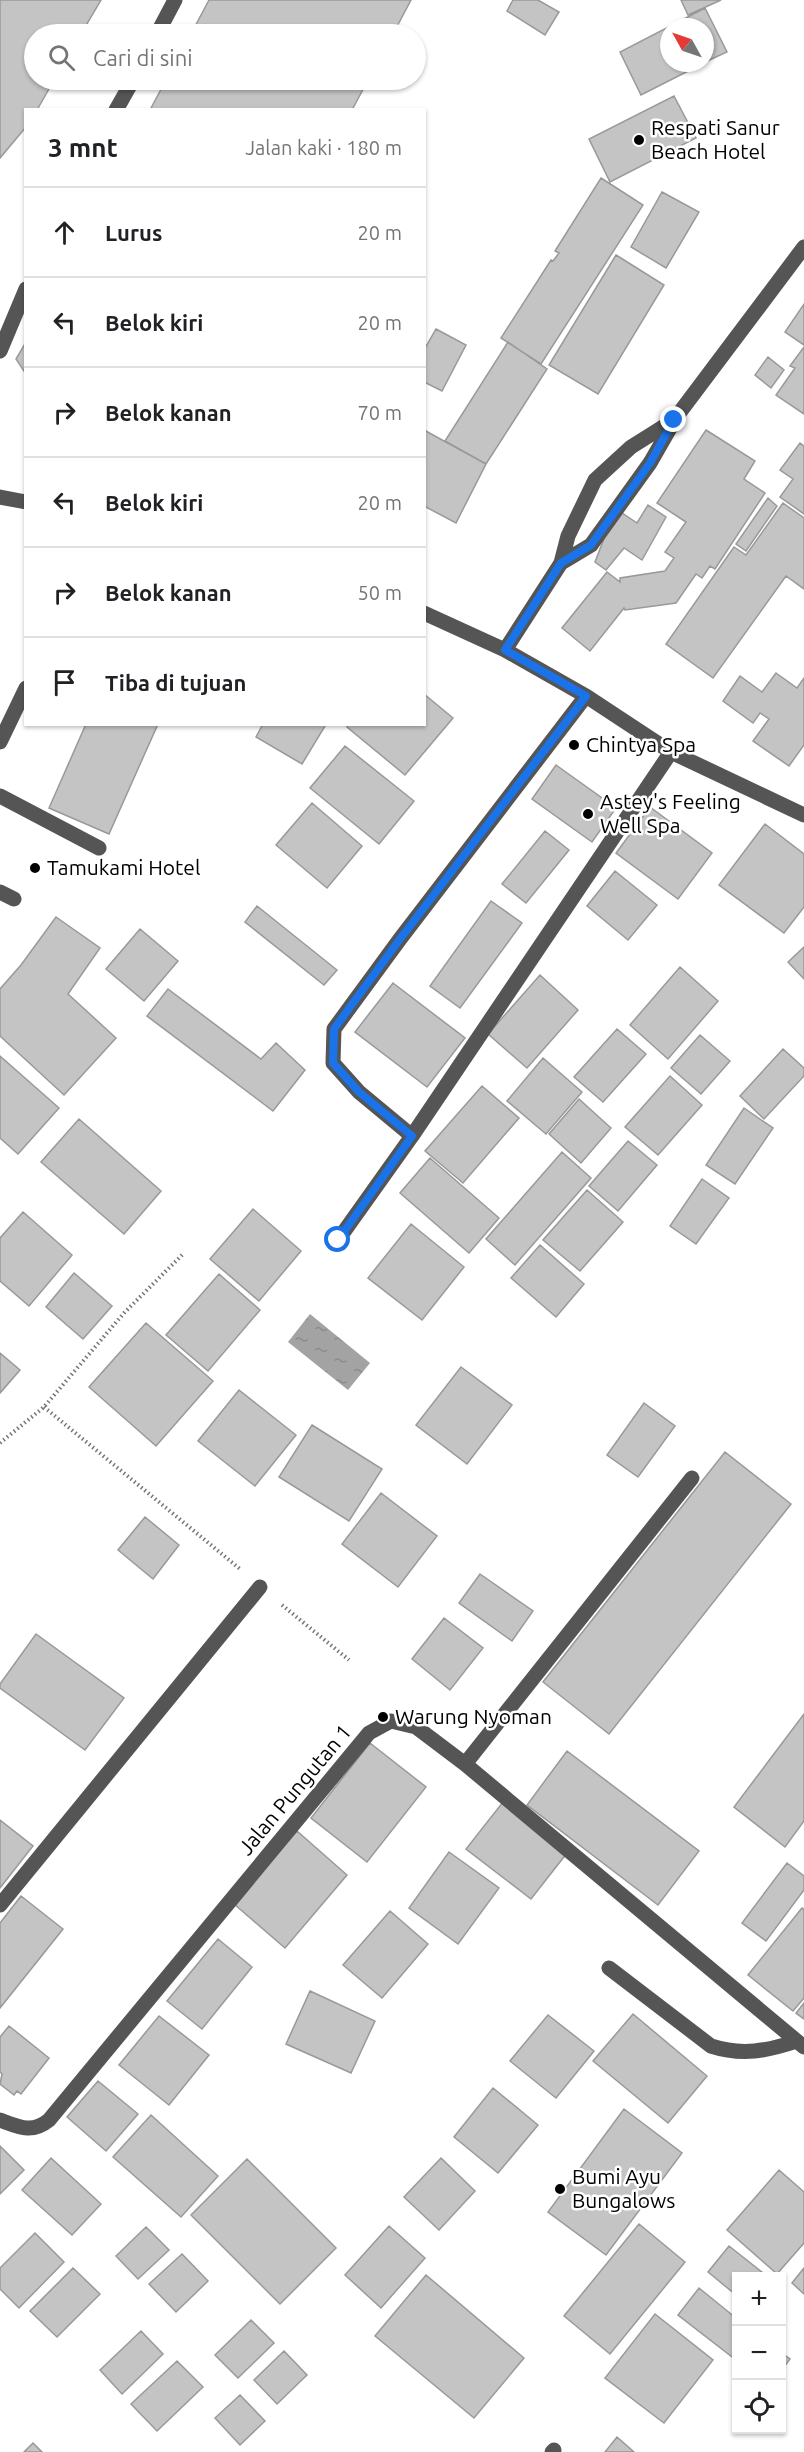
<!DOCTYPE html>
<html lang="id">
<meta charset="utf-8">
<style>
:root{--surface:#fff;--page:#f6f6f6;--text:#202124;--muted:#757577;--line:#e0e0e0}
body{margin:0;font-family:Ubuntu,sans-serif;background:var(--page);color:var(--text)}
.controls{position:absolute;right:18px;bottom:18px;display:grid;overflow:hidden;border-radius:0px;box-shadow:0 2px 4px #0004}
.controls button{width:54px;height:54px;display:grid;place-items:center;padding:0;border:0;border-bottom:2px solid var(--line);background:var(--surface);color:var(--text);font:30px sans-serif}
.compass{position:absolute;left:660px;top:18px;width:54px;height:54px;border-radius:50%;background:var(--surface);box-shadow:0 2px 4px #0004;rotate:310deg}
.stop{position:absolute;width:18px;height:18px;margin:-14px;border:4px solid #1a73e8;border-radius:50%;background:#fff}
.stop.end{background:#1a73e8;border-color:#fff;box-shadow:0 2px 6px #0008}
.list{margin:0;padding:0;list-style:none}
h2{display:flex;justify-content:space-between;align-items:center;height:78px;margin:0;padding:0 24px;font-size:26px}
h2 small{font-size:20px;font-weight:400;color:var(--muted)}
.list li{display:grid;grid-template-columns:39px 1fr auto;gap:18px;align-items:center;box-sizing:border-box;height:90px;padding:0 24px;border-top:2px solid var(--line)}
.list b{display:block;font-size:22px;white-space:nowrap}
.list em{font-size:20px;font-style:normal;color:var(--muted)}
.icon{flex:none;width:33px;height:33px;fill:none;stroke:currentColor;stroke-width:2;stroke-linecap:round;stroke-linejoin:round}
.map{position:relative;flex:none;width:804px;height:2452px;overflow:hidden}
.search{position:absolute;background:var(--surface);box-shadow:0 2px 4px #0004;left:24px;top:24px;width:402px;height:66px;display:flex;align-items:center;gap:15px;box-sizing:border-box;padding:0 21px;border-radius:33px;color:var(--muted);font-size:22px}
.panel{position:absolute;background:var(--surface);box-shadow:0 2px 4px #0004;left:24px;top:108px;width:402px;height:618px;border-radius:0px}
.map>svg:first-child{display:block}
.water{fill:url(#water-ripples)}
.building{fill:#c4c4c4;stroke:#999;stroke-width:1.5}
.lines{fill:none;stroke-linecap:round;stroke-linejoin:round}
.path{stroke:#777;stroke-width:4;stroke-dasharray:1.5 3;stroke-linecap:butt}
.minor{stroke:#555;stroke-width:15}
.route{stroke:#1a73e8;stroke-width:8}
.poi-dot{fill:#000;stroke:#fff;stroke-width:2}
.labels{text-anchor:middle;stroke-width:5;stroke-linejoin:round;paint-order:stroke}
.poi-label{font-size:21px;fill:#000;stroke:#fff;text-anchor:start}
.street-label{font-size:21px;fill:#000;stroke:#fff}
</style>
<div class="map">
<svg width="804" height="2452" viewBox="0 0 804 2452">
<defs>
<pattern id="water-ripples" width="26" height="14" patternUnits="userSpaceOnUse" patternTransform="scale(1.5)"><rect width="26" height="14" fill="#a3a3a3"/><path d="M2 4q2-2 4 0t4 0M15 11q2-2 4 0t4 0" fill="none" stroke="#8b8b8b"/></pattern>
</defs>
<rect width="100%" height="100%" fill="#fff"/>
<path class="water" d="M310 1314 370 1363 348 1390 288 1342Z"/>
<path class="building" d="M0 0H101L81 34H34V80H54L37 110H26V127L0 158Z
M209 0H411L393 34H191Z
M513 0H538L559 12 545 35 507 11Z
M681 0H721L688 15Z
M705 8 727 52 705 62V27H669V63H704L641 95 620 52Z
M166 80H368L352 110H150Z
M674 96 696 138 610 182 589 139Z
M601 178 643 205 541 364 501 338 551 260 553 261 559 253 555 251Z
M662 192 699 212 666 268 631 247Z
M616 255 664 285 598 394 549 365Z
M804 304V345L785 332Z
M436 329 466 345 442 391 424 382V350Z
M26 342V374L16 359Z
M508 342 547 369 486 464 445 441Z
M804 347V414L776 395 795 368 790 366Z
M768 357 784 370 771 388 755 375Z
M424 430 486 464 456 523 424 506Z
M706 430 755 461 744 479 765 493 715 569 710 566 702 578 696 574 676 603 625 610 624 608 590 651 562 628 607 572 620 582V578L665 571 674 558 665 552 686 522 657 503Z
M800 443 804 446V514L780 497 793 479 780 470Z
M768 498 777 506 746 551 736 544Z
M783 503 804 518V589L786 576 713 678 666 644 734 547 746 555Z
M648 505 666 517 642 560 624 548 606 570 595 562 605 536 622 513 637 523Z
M776 673 797 688 804 678V745L789 766 753 741 769 719 760 713 753 723 723 701 740 676 762 692Z
M424 694 453 718 405 775 347 727 349 724H424Z
M86 724H158L109 834 49 808Z
M263 724H322L325 726 302 764 256 737Z
M345 746 414 801 379 844 310 788Z
M556 765 616 808 592 842 532 799Z
M312 803 362 846 327 888 276 845Z
M650 807 712 853 678 899 616 853Z
M765 824 804 854V907L784 933 719 885Z
M545 831 569 850 526 903 502 884Z
M615 871 657 905 628 940 587 906Z
M491 901 522 923 460 1008 430 986Z
M257 906 337 970 324 985 245 922Z
M56 917 100 948 68 994 116 1038 64 1095 0 1036V989L21 965Z
M140 929 178 961 144 1001 106 969Z
M804 947V979L788 962Z
M680 967 718 1001 668 1059 630 1025Z
M540 975 578 1010 527 1068 488 1034Z
M393 983 465 1038 427 1087 355 1032Z
M168 989 261 1059 276 1043 305 1070 273 1111 147 1016Z
M617 1029 646 1054 603 1102 574 1077Z
M700 1035 730 1061 701 1094 671 1068Z
M783 1049 804 1068V1076L764 1119 740 1096Z
M0 1056 59 1108 18 1154 0 1138Z
M543 1058 582 1092 546 1134 507 1101Z
M670 1076 702 1105 658 1155 625 1127Z
M482 1086 519 1118 463 1183 425 1151Z
M579 1099 611 1128 581 1163 549 1134Z
M744 1108 773 1128 735 1184 706 1165Z
M79 1119 161 1191 124 1234 41 1162Z
M628 1141 657 1165 618 1211 589 1186Z
M562 1152 591 1178 515 1265 486 1239Z
M430 1158 499 1218 469 1253 400 1193Z
M702 1179 729 1198 696 1244 670 1226Z
M587 1190 623 1222 580 1271 543 1240Z
M253 1209 301 1251 259 1301 210 1259Z
M23 1212 72 1255 29 1306 0 1281V1238Z
M411 1224 464 1267 422 1320 368 1278Z
M540 1245 584 1284 556 1317 511 1278Z
M74 1273 112 1306 83 1339 46 1307Z
M219 1274 260 1310 208 1371 166 1335Z
M146 1323 213 1381 156 1446 89 1387Z
M0 1353 20 1370 0 1393Z
M461 1367 512 1405 467 1464 416 1425Z
M239 1390 296 1435 255 1486 198 1441Z
M644 1403 675 1426 638 1477 607 1455Z
M312 1425 382 1469 349 1521 279 1477Z
M725 1452 791 1504 609 1734 543 1682Z
M381 1493 437 1536 398 1587 342 1544Z
M145 1517 179 1545 153 1579 118 1550Z
M480 1574 533 1611 512 1641 459 1603Z
M444 1618 483 1648 450 1690 412 1659Z
M36 1634 124 1698 85 1750 0 1688V1684Z
M804 1714V1821L785 1847 734 1807Z
M370 1743 426 1787 367 1862 311 1818Z
M567 1751 699 1851 658 1905 527 1805Z
M503 1802 567 1853 531 1899 466 1849Z
M0 1820 33 1846 0 1888Z
M297 1831 347 1875 285 1948 234 1904Z
M449 1852 499 1888 458 1944 409 1908Z
M787 1863 804 1876V1890L766 1941 742 1923Z
M21 1896 63 1929 0 2008V1923Z
M802 1908 804 1909V1998L793 2011 748 1975Z
M390 1911 428 1944 382 1998 343 1965Z
M218 1939 252 1967 202 2029 167 2001Z
M310 1991 375 2021 351 2073 286 2044Z
M804 2003V2019L796 2013Z
M633 2014 707 2076 668 2123 593 2061Z
M548 2015 594 2051 556 2098 510 2061Z
M159 2016 209 2055 169 2105 119 2065Z
M9 2026 49 2058 21 2094 17 2091 14 2095 0 2084 2 2074 0 2072V2037Z
M98 2081 138 2114 106 2151 67 2117Z
M493 2088 538 2125 498 2173 454 2137Z
M624 2109 682 2153 606 2255 548 2212Z
M151 2115 218 2176 181 2217 113 2157Z
M0 2146 24 2170 0 2194Z
M51 2158 101 2204 72 2235 22 2190Z
M441 2158 475 2191 439 2230 404 2197Z
M247 2159 336 2248 280 2304 191 2215Z
M779 2170 804 2192V2243L777 2274 727 2230Z
M639 2224 685 2262 610 2354 564 2316Z
M389 2226 425 2258 381 2308 345 2275Z
M146 2227 169 2250 138 2279 116 2256Z
M35 2233 64 2262 19 2308 0 2289V2268Z
M729 2246 763 2273 759 2276H736V2295L708 2272Z
M182 2254 208 2281 176 2312 149 2284Z
M73 2268 100 2294 57 2337 30 2311Z
M804 2268V2294L792 2283Z
M426 2275 524 2358 474 2418 375 2336Z
M699 2288 736 2318V2360L678 2315Z
M655 2314 713 2360 664 2423 605 2378Z
M251 2320 274 2343 238 2378 215 2355Z
M141 2331 163 2354 122 2394 100 2370Z
M284 2351 307 2375 277 2404 254 2380Z
M782 2353 790 2359 782 2370Z
M177 2361 203 2387 157 2431 131 2404Z
M240 2395 265 2421 240 2445 215 2418Z
M617 2437 634 2452H605Z
M33 2443 42 2452H24Z"/>
<g class="lines">
<path class="path" d="M44 1407 240 1569
M0 1443 44 1407 124 1313 184 1253
M282 1605 349 1660"/>
<path class="minor" d="M157 34 175 0
M116 110 133 80
M0 351 26 289
M0 497 26 502
M561 563 591 545 650 463 673 423
M424 613 505 650 586 696 671 752 804 815
M505 650 561 563 568 536 595 480 631 447 674 420 804 247
M0 742 26 688
M0 796 99 848
M0 892 14 899
M412 1136 359 1092 333 1063 334 1029 400 939 586 696
M338 1240 412 1136 671 752
M465 1764 692 1478
M0 1905 260 1587
M609 1968 711 2046C742 2056 767 2051 797 2041
M0 2120C19 2127 32 2134 49 2120L369 1733 391 1721 416 1727 465 1764 804 2047
M552 2452 554 2450"/>
</g>
<g class="lines">
<path class="route" d="M338 1240 412 1136 359 1092 333 1063 334 1029 400 939 586 696 505 650 561 563 591 545 650 463 674 420"/>
</g>
<g class="poi-dot">
<circle cx="639" cy="140" r="6"/>
<circle cx="574" cy="745" r="6"/>
<circle cx="588" cy="814" r="6"/>
<circle cx="35" cy="868" r="6"/>
<circle cx="383" cy="1717" r="6"/>
<circle cx="560" cy="2189" r="6"/>
</g>
<g class="labels">
<g class="poi-label">
<text x="651" y="135">Respati Sanur<tspan x="651" dy="24">Beach Hotel</tspan></text>
<text x="586" y="752">Chintya Spa</text>
<text x="600" y="809">Astey's Feeling<tspan x="600" dy="24">Well Spa</tspan></text>
<text x="47" y="875">Tamukami Hotel</text>
<text x="395" y="1724">Warung Nyoman</text>
<text x="572" y="2184">Bumi Ayu<tspan x="572" dy="24">Bungalows</tspan></text>
</g>
<g class="street-label">
<text transform="translate(295 1790) rotate(-50)" y="7">Jalan Pungutan 1</text>
</g>
</g>
</svg>
<div class="controls">
<button>+</button>
<button>−</button>
<button><svg class="icon" aria-label="locate" viewBox="0 0 24 24"><circle cx="12" cy="12" r="6"/><path d="M12 2v4M12 18v4M2 12h4M18 12h4"/></svg></button>
</div>
<svg class="compass" viewBox="-18 -18 36 36"><path d="M0-13l5 13h-10z" fill="#e53935"/><path d="M0 13l5-13h-10z" fill="#757577"/></svg>
<div class="stop" style="left:338px;top:1240px"></div>
<div class="stop end" style="left:674px;top:420px"></div>
<div class="search"><svg class="icon" aria-label="search" viewBox="0 0 24 24"><circle cx="10" cy="10" r="6"/><path d="M15 15l6 6"/></svg>Cari di sini</div>
<section class="panel">
<h2>3 mnt<small>Jalan kaki · 180 m</small></h2>
<ul class="list">
<li><svg class="icon" aria-label="ahead" viewBox="0 0 24 24"><path d="M12 20V5M6 11l6-6 6 6"/></svg><div><b>Lurus</b></div><em>20 m</em></li>
<li><svg class="icon" aria-label="left" viewBox="0 0 24 24"><path d="M17 20v-9H6M10 6l-5 5 5 5"/></svg><div><b>Belok kiri</b></div><em>20 m</em></li>
<li><svg class="icon" aria-label="right" viewBox="0 0 24 24"><path d="M7 20v-9h11M14 6l5 5-5 5"/></svg><div><b>Belok kanan</b></div><em>70 m</em></li>
<li><svg class="icon" aria-label="left" viewBox="0 0 24 24"><path d="M17 20v-9H6M10 6l-5 5 5 5"/></svg><div><b>Belok kiri</b></div><em>20 m</em></li>
<li><svg class="icon" aria-label="right" viewBox="0 0 24 24"><path d="M7 20v-9h11M14 6l5 5-5 5"/></svg><div><b>Belok kanan</b></div><em>50 m</em></li>
<li><svg class="icon" aria-label="arrive" viewBox="0 0 24 24"><path d="M6 21V4h12l-3 4 3 4H6"/></svg><div><b>Tiba di tujuan</b></div></li>
</ul>
</section>
</div>
